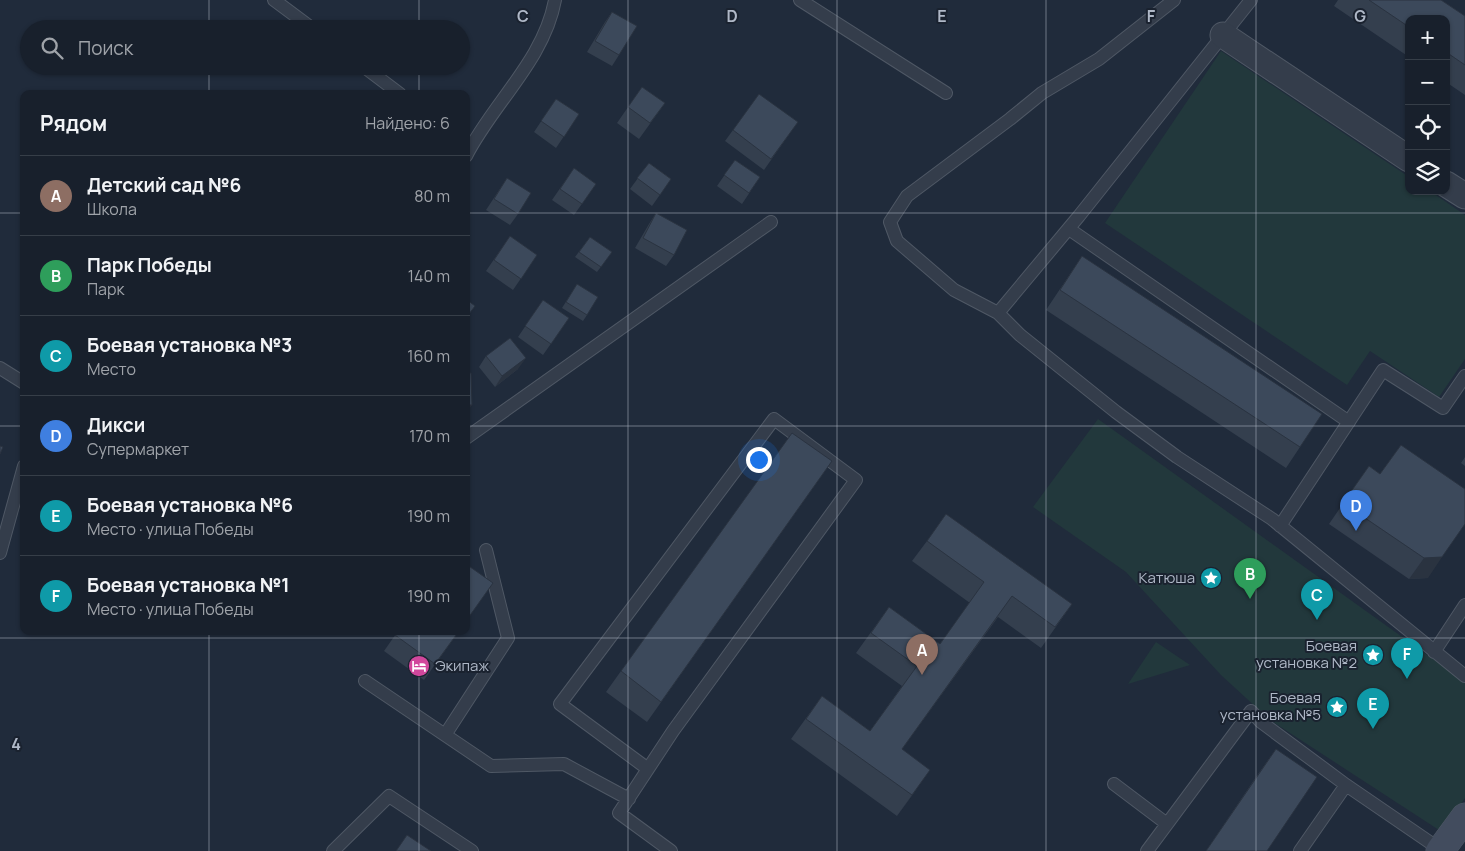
<!DOCTYPE html>
<html lang="ru">
<meta charset="utf-8">
<style>
:root{--surface:#18202c;--page:#212834;--text:#f1f3f6;--muted:#9fa3a9;--line:#363e48;--accent:#db2777}
body{margin:0;font-family:Manrope,sans-serif;background:var(--page);color:var(--text)}
.controls{position:absolute;right:15px;top:15px;display:grid;overflow:hidden;border-radius:10px;box-shadow:0 1px 4px #0004}
.controls button{width:45px;height:45px;display:grid;place-items:center;padding:0;border:0;border-bottom:1px solid var(--line);background:var(--surface);color:var(--text);font:25px sans-serif}
.you{position:absolute;left:758px;top:459px;width:18px;height:18px;margin:-12px;border:4px solid #fff;border-radius:50%;background:#1a73e8;box-shadow:0 0 0 8px #1a73e833}
.badge{display:grid;place-items:center;width:32px;height:32px;border-radius:50%;background:var(--accent);color:#fff;font-size:16px;font-weight:700}
.pin{position:absolute;translate:-50% -41px;filter:drop-shadow(0 1px 2px #0008)}
.pin::after{content:'';position:absolute;top:26px;width:18px;height:15px;background:inherit;clip-path:polygon(0 0,100% 0,50% 100%)}
.list{margin:0;padding:0;list-style:none}
h2{display:flex;justify-content:space-between;align-items:center;height:65px;margin:0;padding:0 20px;font-size:21px}
h2 small{font-size:16px;font-weight:400;color:var(--muted)}
.list li{display:grid;grid-template-columns:32px 1fr auto;gap:15px;align-items:center;box-sizing:border-box;height:80px;padding:0 20px;border-top:1px solid var(--line)}
.list b{display:block;font-size:19px;white-space:nowrap}
.list p{margin:0;font-size:16px;white-space:nowrap;color:var(--muted)}
.list em{font-size:16px;font-style:normal;color:var(--muted)}
.icon{flex:none;width:28px;height:28px;fill:none;stroke:currentColor;stroke-width:2;stroke-linecap:round;stroke-linejoin:round}
.map{position:relative;flex:none;width:1465px;height:851px;overflow:hidden}
.search{position:absolute;background:var(--surface);box-shadow:0 1px 4px #0004;left:20px;top:20px;width:450px;height:55px;display:flex;align-items:center;gap:12px;box-sizing:border-box;padding:0 18px;border-radius:28px;color:var(--muted);font-size:19px}
.panel{position:absolute;background:var(--surface);box-shadow:0 1px 4px #0004;left:20px;top:90px;width:450px;height:545px;border-radius:10px}
.map>svg:first-child{display:block}
.green{fill:#22383c}
.lines{fill:none;stroke-linecap:round;stroke-linejoin:round}
.lane-casing{stroke:#4f5865;stroke-width:14}
.street-casing{stroke:#4f5865;stroke-width:27}
.secondary-casing{stroke:#4f5865;stroke-width:29}
.lane{stroke:#343d4b;stroke-width:12}
.street{stroke:#343d4b;stroke-width:25}
.secondary{stroke:#424c5e;stroke-width:28}
.wall{fill:#343f4e}
.shaded-wall{fill:#2a3340}
.building{fill:#3c495b;stroke:#2a3340}
.grid{fill:none;stroke:#afb8c7;stroke-width:1;stroke-opacity:0.55}
.labels{text-anchor:middle;stroke-width:4;stroke-linejoin:round;paint-order:stroke}
.poi-label{font-size:15px;fill:#afb8c7;stroke:#1a222f;text-anchor:end}
.grid-label{font-size:16px;text-anchor:middle;font-weight:bold;fill:#afb8c7;stroke:#1a222f;stroke-width:4;stroke-linejoin:round;paint-order:stroke}
</style>
<div class="map">
<svg width="1465" height="851" viewBox="0 0 1465 851">
<rect width="100%" height="100%" fill="#202b3b"/>
<path class="green" d="M1221 51 1409 177V191H1430L1465 215V359L1439 397 1370 351 1347 385 1105 223Z
M1098 419 1465 682V798L1442 832 1270 720 1221 675 1126 572 1033 507Z
M1156 642 1190 665 1128 684Z"/>
<g class="lines">
<g class="lane-casing">
<path id="lane" d="M274 0 313 29
M800 0 946 93
M1251 0 1079 216 998 313 1020 335 1116 412 1177 457 1272 519 1465 676
M363 66 400 94
M466 156C493 103 544 60 555 0
M1069 229 1349 422
M998 313 954 290 897 241 890 222 907 196 1010 119 1042 93 1099 59 1174 0
M0 368 24 383
M466 438 771 222
M1280 526 1383 370 1443 408 1465 376
M0 553 24 466
M1434 652 1465 605
M365 681 491 766 564 764 629 799
M445 735 508 638 486 550
M648 769 560 704 774 419 856 480 673 731 619 813 671 851
M1114 784 1167 824
M333 851 389 796 472 851
M1147 851 1251 711 1261 722 1346 785 1441 850
M1300 851 1346 785"/>
</g>
<g class="street-casing">
<path id="street" d="M1223 35 1409 159
M1446 184 1465 196"/>
</g>
<g class="secondary-casing">
<path id="secondary" d="M1440 851 1465 817"/>
</g>
<use href="#lane" class="lane"/>
<use href="#street" class="street"/>
<use href="#secondary" class="secondary"/>
</g>
<path class="wall" d="M1338 0H1441L1465 16V95L1446 82V19H1409V57L1334 6Z
M612 12 619 55 612 66 587 52 605 22Z
M642 87 665 103 639 139 617 123Z
M556 99 579 114 556 148 534 132Z
M733 130 790 133 764 170 725 141Z
M735 160 760 177 742 204 717 186Z
M649 163 671 179 652 206 630 189Z
M574 168 596 184 574 215 552 200Z
M507 178 518 214 510 225 486 210Z
M656 213 674 255 666 266 635 248 649 224Z
M510 236 537 255 513 290 486 271Z
M590 237 612 252 597 272 575 257Z
M1082 256 1300 447 1286 468 1046 310Z
M577 284 587 315 583 321 562 308Z
M543 300 569 318 543 355 518 337Z
M486 356 518 369 495 387 479 367Z
M1401 445 1428 578 1409 579 1329 524 1369 466 1380 474Z
M1465 457V466L1461 463Z
M832 461 647 722 606 692 621 671Z
M927 541 1072 604 1041 648 998 617 902 749 916 790 897 816 791 739 822 696 870 731 902 686 856 653 889 607 940 644 970 603 912 561Z
M398 631H459L424 680 384 651Z
M1276 749 1267 851H1206L1256 777Z"/>
<path class="shaded-wall" d="M526 358 518 369 495 387 502 376Z
M466 405H472L466 413Z
M1442 557 1428 578 1409 579 1424 558Z
M930 770 916 790 897 816 912 795Z"/>
<path class="building" d="M1369 0H1441L1465 16V65L1446 52V19H1409V27Z
M612 12 637 26 619 55 595 41Z
M642 87 665 103 650 123 628 107Z
M759 94 798 122 771 159 733 130Z
M556 99 579 114 564 137 541 121Z
M735 160 760 177 749 193 724 175Z
M649 163 671 179 660 195 637 178Z
M574 168 596 184 582 204 560 189Z
M507 178 531 193 518 214 494 199Z
M656 213 687 230 674 255 643 238Z
M510 236 537 255 521 279 494 260Z
M590 237 612 252 601 267 579 252Z
M1082 256 1322 414 1300 447 1060 290Z
M577 284 598 297 587 315 566 302Z
M466 299 475 306 466 318Z
M543 300 569 318 551 344 525 326Z
M510 338 526 358 502 376 486 356Z
M466 373H471L472 405H466Z
M792 433 832 461 661 702 621 671Z
M1401 445 1465 489V524L1442 557 1424 558 1343 503 1369 466 1380 474Z
M0 446 3 447 0 454Z
M946 514 1072 604 1055 627 1012 596 902 749 930 770 912 795 806 719 822 696 870 731 917 666 871 633 889 607 940 644 984 582 927 541Z
M466 564 493 583 466 621Z
M398 631H459L435 664 395 635Z
M1276 749 1317 777 1267 851H1206Z
M407 835 431 851H396Z"/>
<path class="grid" d="M209 0V29M419 0V29M628 0V851M837 0V851M1046 0V851M1256 0V851M209 66V94M419 66V94M0 213H24M466 213H1465M0 426H24M466 426H1465M209 631V851M419 631V851M0 638H1465"/>
<defs>
<g id="sight-disc" transform="scale(1.125)"><circle r="9.5" fill="#0f9aa8" stroke="#1a222f"/><path d="M0-6L1.8-2.2L6-1.7L2.9 1.2L3.7 5.4L0 3.3L-3.7 5.4L-2.9 1.2L-6-1.7L-1.8-2.2Z" fill="#fff"/></g>
<g id="hotel-disc" transform="scale(1.125)"><circle r="9.5" fill="#d1479c" stroke="#1a222f"/><path d="M-6-4.5h1.5V1H6V5H4.5V3h-9V5H-6ZM-4 0a1.8 1.8 0 1 1 3.6 0ZM.5 0V-2.5h3Q6-2.5 6 0Z" fill="#fff"/></g>
</defs>
<g fill-rule="evenodd">
<use href="#sight-disc" x="1211" y="578"/>
<use href="#sight-disc" x="1373" y="655"/>
<use href="#hotel-disc" x="419" y="666"/>
<use href="#sight-disc" x="1337" y="707"/>
</g>
<g class="labels">
<g class="poi-label">
<text x="1195" y="583">Катюша</text>
<text x="1357" y="651">Боевая<tspan x="1357" dy="17">установка №2</tspan></text>
<text x="435" y="671" text-anchor="start">Экипаж</text>
<text x="1321" y="703">Боевая<tspan x="1321" dy="17">установка №5</tspan></text>
</g>
</g>
<g class="grid-label">
<text x="523" y="22">C</text>
<text x="732" y="22">D</text>
<text x="942" y="22">E</text>
<text x="1151" y="22">F</text>
<text x="1360" y="22">G</text>
<text x="16" y="750">4</text>
</g>
</svg>
<div class="controls">
<button>+</button>
<button>−</button>
<button><svg class="icon" aria-label="locate" viewBox="0 0 24 24"><circle cx="12" cy="12" r="6"/><path d="M12 2v4M12 18v4M2 12h4M18 12h4"/></svg></button>
<button><svg class="icon" aria-label="layers" viewBox="0 0 24 24"><path d="M12 4l9 5-9 5-9-5zM3 14l9 5 9-5"/></svg></button>
</div>
<div class="you"></div>
<div class="pin badge" style="left:922px;top:675px;background:#8d6e63">A</div>
<div class="pin badge" style="left:1250px;top:599px;background:#2e9e5b">B</div>
<div class="pin badge" style="left:1317px;top:620px;background:#0f9aa8">C</div>
<div class="pin badge" style="left:1356px;top:531px;background:#3f7fe0">D</div>
<div class="pin badge" style="left:1373px;top:729px;background:#0f9aa8">E</div>
<div class="pin badge" style="left:1407px;top:679px;background:#0f9aa8">F</div>
<div class="search"><svg class="icon" aria-label="search" viewBox="0 0 24 24"><circle cx="10" cy="10" r="6"/><path d="M15 15l6 6"/></svg>Поиск</div>
<section class="panel">
<h2>Рядом<small>Найдено: 6</small></h2>
<ul class="list">
<li><span class="badge" style="background:#8d6e63">A</span><div><b>Детский сад №6</b><p>Школа</p></div><em>80 m</em></li>
<li><span class="badge" style="background:#2e9e5b">B</span><div><b>Парк Победы</b><p>Парк</p></div><em>140 m</em></li>
<li><span class="badge" style="background:#0f9aa8">C</span><div><b>Боевая установка №3</b><p>Место</p></div><em>160 m</em></li>
<li><span class="badge" style="background:#3f7fe0">D</span><div><b>Дикси</b><p>Супермаркет</p></div><em>170 m</em></li>
<li><span class="badge" style="background:#0f9aa8">E</span><div><b>Боевая установка №6</b><p>Место · улица Победы</p></div><em>190 m</em></li>
<li><span class="badge" style="background:#0f9aa8">F</span><div><b>Боевая установка №1</b><p>Место · улица Победы</p></div><em>190 m</em></li>
</ul>
</section>
</div>
